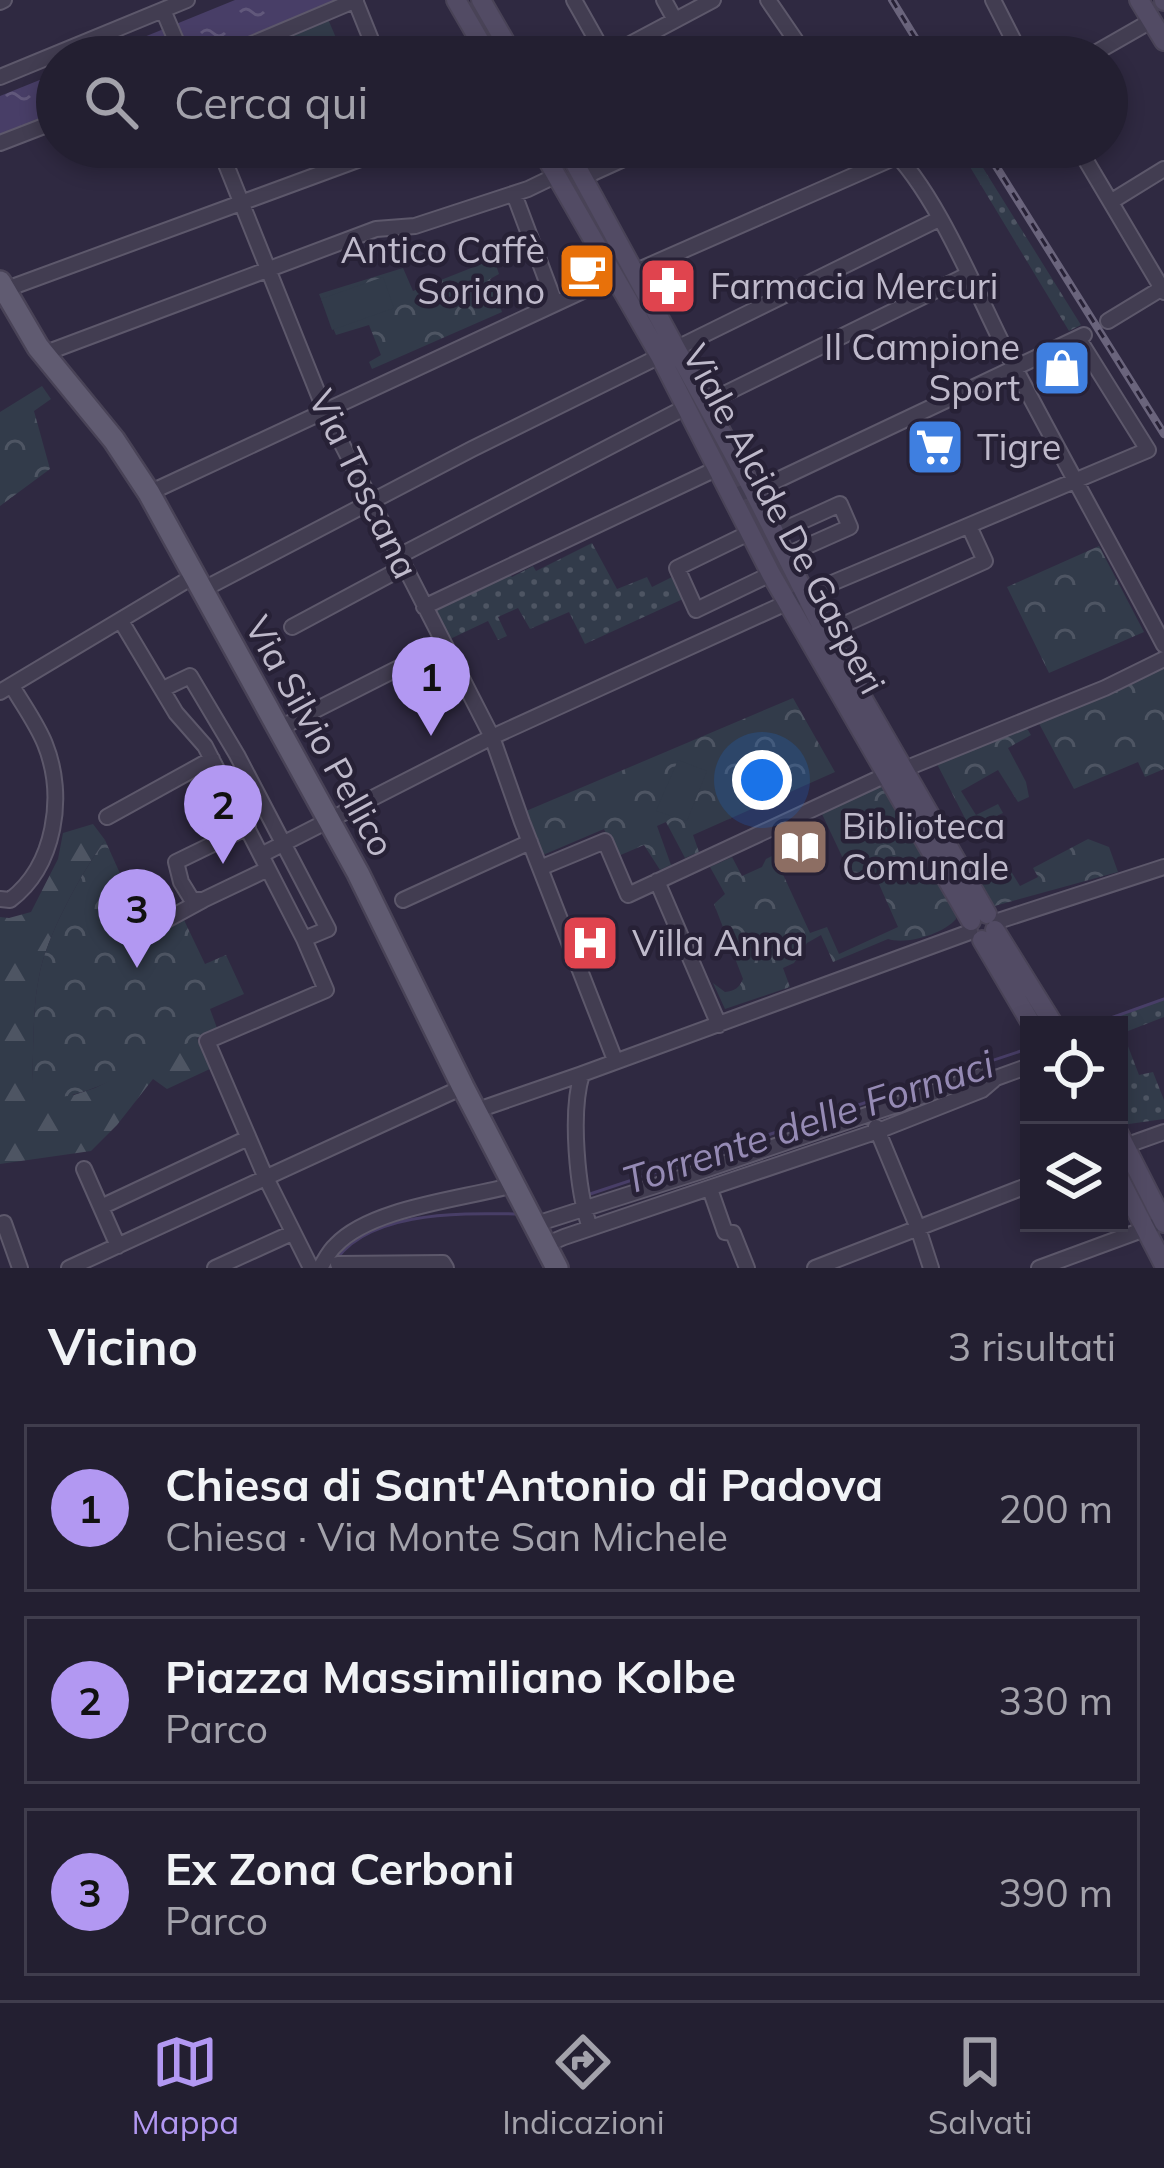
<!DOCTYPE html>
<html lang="it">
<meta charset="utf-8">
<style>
:root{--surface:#231f31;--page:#2b2739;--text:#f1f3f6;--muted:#a3a2ab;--line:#403d4d;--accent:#b298f2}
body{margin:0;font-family:Mulish,sans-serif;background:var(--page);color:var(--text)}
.controls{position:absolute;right:36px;bottom:36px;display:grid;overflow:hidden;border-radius:0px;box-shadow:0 6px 18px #0003}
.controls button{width:108px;height:108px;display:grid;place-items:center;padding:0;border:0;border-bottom:3px solid var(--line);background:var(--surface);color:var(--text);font:60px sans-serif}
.you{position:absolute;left:762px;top:780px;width:42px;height:42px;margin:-30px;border:9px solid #fff;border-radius:50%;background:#1a73e8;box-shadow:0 0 0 18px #1a73e833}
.badge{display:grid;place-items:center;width:78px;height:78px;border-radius:50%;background:var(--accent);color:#111;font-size:39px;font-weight:700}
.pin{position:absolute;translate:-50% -99px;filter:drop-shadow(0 3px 6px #0008)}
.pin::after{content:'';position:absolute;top:63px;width:42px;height:36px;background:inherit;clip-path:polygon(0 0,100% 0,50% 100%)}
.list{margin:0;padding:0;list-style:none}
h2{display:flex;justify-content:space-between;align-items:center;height:156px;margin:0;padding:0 48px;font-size:51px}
h2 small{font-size:39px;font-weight:400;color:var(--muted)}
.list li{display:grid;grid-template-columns:78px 1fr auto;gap:36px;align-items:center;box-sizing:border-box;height:168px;margin:0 24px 24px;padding:0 24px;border:3px solid var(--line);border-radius:0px}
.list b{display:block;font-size:45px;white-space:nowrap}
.list p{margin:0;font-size:39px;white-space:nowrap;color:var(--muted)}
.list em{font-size:39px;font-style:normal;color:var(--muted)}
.icon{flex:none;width:66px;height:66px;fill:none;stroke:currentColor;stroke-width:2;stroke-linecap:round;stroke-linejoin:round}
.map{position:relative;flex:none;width:1164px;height:1268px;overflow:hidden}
.search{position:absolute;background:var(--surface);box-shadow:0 6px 18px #0003;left:36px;right:36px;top:36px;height:132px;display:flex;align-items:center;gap:30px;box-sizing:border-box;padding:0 42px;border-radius:66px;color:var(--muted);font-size:45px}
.sheet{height:732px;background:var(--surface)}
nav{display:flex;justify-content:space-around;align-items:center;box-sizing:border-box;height:168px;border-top:3px solid var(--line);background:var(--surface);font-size:33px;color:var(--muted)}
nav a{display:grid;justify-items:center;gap:6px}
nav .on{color:var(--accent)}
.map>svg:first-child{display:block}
.grass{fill:url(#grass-dots)}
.forest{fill:url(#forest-firs)}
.park{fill:url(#park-crowns)}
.garden{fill:#323b4a}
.water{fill:url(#water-ripples)}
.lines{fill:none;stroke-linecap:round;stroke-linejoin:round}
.stream{stroke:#483e67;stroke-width:3}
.street-casing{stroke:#5d586b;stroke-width:18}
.secondary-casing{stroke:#494357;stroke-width:22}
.primary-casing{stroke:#494357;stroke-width:26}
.street{stroke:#423d51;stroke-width:14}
.secondary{stroke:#524b64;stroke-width:18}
.primary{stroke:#605b71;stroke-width:21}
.rail-casing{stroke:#6a647c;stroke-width:8}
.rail{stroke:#272136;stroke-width:3;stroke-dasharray:9;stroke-linecap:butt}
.labels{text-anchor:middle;stroke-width:9;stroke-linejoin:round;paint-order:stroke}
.poi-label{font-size:36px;fill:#bfbacb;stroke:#272136;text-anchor:start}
.street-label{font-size:36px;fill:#bfbacb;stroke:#272136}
.water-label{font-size:39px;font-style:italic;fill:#958ab4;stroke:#272136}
</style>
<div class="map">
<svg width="1164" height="1268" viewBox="0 0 1164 1268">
<defs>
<pattern id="grass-dots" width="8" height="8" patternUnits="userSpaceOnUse" patternTransform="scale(3)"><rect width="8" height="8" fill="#323b4a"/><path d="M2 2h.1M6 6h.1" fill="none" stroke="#4e5563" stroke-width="1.8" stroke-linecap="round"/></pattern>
<pattern id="forest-firs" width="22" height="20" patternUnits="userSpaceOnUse" patternTransform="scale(3)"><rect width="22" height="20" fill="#323b4a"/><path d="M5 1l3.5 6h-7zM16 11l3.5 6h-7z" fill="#4e5563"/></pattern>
<pattern id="park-crowns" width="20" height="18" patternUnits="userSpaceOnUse" patternTransform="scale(3)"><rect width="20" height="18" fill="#323b4a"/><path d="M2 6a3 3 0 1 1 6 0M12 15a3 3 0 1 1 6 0" fill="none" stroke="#4e5563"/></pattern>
<pattern id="water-ripples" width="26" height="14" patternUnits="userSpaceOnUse" patternTransform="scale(3)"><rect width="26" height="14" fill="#483e67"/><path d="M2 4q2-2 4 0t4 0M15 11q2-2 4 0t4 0" fill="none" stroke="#61587b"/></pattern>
</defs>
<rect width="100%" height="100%" fill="#2f2941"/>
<path class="grass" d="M958 147H970L1081 325 1069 331Z
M592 543 617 589 647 577 652 587 672 577 683 599 585 644 569 612 530 629 518 608 498 617 507 636 498 640 488 621 448 640 432 609 509 574 512 577 533 566 536 571Z
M1164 999V1017L1123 1033 1139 1075 1153 1072 1164 1100V1119L1122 1125 1119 1120V1025H1091Z"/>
<path class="forest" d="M93 824 105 840C81 874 46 936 39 977 32 1011 34 1047 32 1082L74 1095 95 1088 197 1038 212 1068 167 1089 153 1079 117 1125 91 1151 0 1164V917L9 918 31 912 58 859 63 833Z"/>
<path class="park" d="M494 259 499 274 490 279 502 312 372 369 369 362 381 355 369 325 336 335 319 294 403 268 413 291Z
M42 386 51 399 34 411 50 469 0 506V412Z
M1099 546 1144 632 1049 673 1007 587Z
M1164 663V769L1145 777 1138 762 1074 789 1035 716Z
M793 698 835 772 693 835 699 852 685 858 666 822 657 826 671 865 660 870 644 845 616 857 604 829 543 855 526 811Z
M1025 725 1031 735 1008 748 1026 782 1029 797 1018 802 998 770 961 791 976 815 998 804 1003 813 970 828 937 764Z
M881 784 955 906 956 919C943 934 907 945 888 939L833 962 821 935 807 943 794 963 783 968 790 987 725 1009 713 983 725 992C735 991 739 988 743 979L714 904 725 894 710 867 732 857 742 876 762 867 766 859 774 855 810 933 827 927 839 954 898 927 875 875 855 884 822 814Z
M1088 839 1109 847 1118 872 991 907 978 882 1001 869 1009 868 1020 886 1038 877 1033 868Z
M105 840 148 936 184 920 205 964 226 955 244 994 210 1009 217 1028C184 1044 87 1100 55 1097 44 1096 39 1090 32 1082 34 1047 32 1011 39 977 46 936 81 874 105 840Z"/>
<path class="garden" d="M328 19 343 54 336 57H259L255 51Z
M383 277 394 308 332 330 321 299Z
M678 760 707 771 687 821 656 811Z"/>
<path class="water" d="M235 0H344L202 57H95Z
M57 73V116L0 139V96Z"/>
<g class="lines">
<path class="stream" d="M1091 1025 1164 999
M590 1194 1027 1049
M331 1268C361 1210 461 1213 518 1214"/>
<g class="street-casing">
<path id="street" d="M355 0 378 57
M574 0 606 57
M664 0 675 20
M768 0 807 57
M993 0 1022 57
M0 2 4 0
M163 10 183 57
M221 57 356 0
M606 57 713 0
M1088 57 1151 21
M0 77 187 0
M0 143 57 121
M219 147 325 411 492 737 522 822 615 1060
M889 147C935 191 974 287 1003 345 1055 446 1111 544 1164 645
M1078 147 1164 292
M584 177 650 147
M514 194 555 303
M1112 201 1164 169
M634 272 898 156
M4 290 393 147
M1108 321 1164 287
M675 349 939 219
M43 354 376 229 415 226 528 189 557 175
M706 403 967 275
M149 493 615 276
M732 496 767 485 1084 335
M751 532 677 568 696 610 771 574
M776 533 840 504 850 527 787 555
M399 556 686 407
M202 590 472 449 660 356
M424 607 718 468
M121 621 176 713 205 746 304 939 326 990 207 1041 265 1176 311 1268
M292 627 404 567
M825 633 985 561 969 526
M163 689 190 676 237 755 328 929 304 939
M0 692 194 576
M280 728 444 645
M902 770 1105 688 1164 659
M107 817 212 759
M248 827 176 862 181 882 192 900H203L268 869
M261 855 492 737 806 594 1148 450 1078 338
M540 868 605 841 628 895 886 775
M657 881 719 1025
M0 899 10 900C55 866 66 796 45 744 37 724 23 705 12 686
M403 900 530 842
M995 922 1164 867
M146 931 203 900
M475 1111 582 1074
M876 1127 918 1228 931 1268
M1119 1148 1164 1132
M84 1169 118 1246
M710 1189 725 1232 733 1233 747 1268
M101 1207 248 1138
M4 1223 20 1268
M533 1225 699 1172 981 1076 996 1078
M590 1228C577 1190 570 1112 582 1074L970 932
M545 1245 564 1237 878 1131 982 1090 996 1078 1029 1066
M338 1264 443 1263 446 1268
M69 1268 463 1087
M215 1268 292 1233
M320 1268C325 1260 329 1251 336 1245 372 1207 465 1199 513 1185
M815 1268 1029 1185
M1039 1268 1153 1226"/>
</g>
<g class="secondary-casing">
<path id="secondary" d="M456 0 489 57
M481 0 514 57
M1139 0 1164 41
M1164 0V1
M540 147 660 356 771 574 971 921
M566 147 752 488 825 633 987 914
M995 930 1054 1025
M982 940 1032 1025
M1119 1134 1164 1223
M1119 1178 1164 1265"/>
</g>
<g class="primary-casing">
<path id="primary" d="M0 282 38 347 114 440 149 493 358 873 463 1087 557 1268"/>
</g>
<use href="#street" class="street"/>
<use href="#secondary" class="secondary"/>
<use href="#primary" class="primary"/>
<g class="rail-casing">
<path id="rail" d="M892 0 927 57
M984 147 1164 434"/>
</g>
<use href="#rail" class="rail"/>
</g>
<defs>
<g id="cafe-square" transform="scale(3)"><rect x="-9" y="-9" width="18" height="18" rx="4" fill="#e8710a" stroke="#272136"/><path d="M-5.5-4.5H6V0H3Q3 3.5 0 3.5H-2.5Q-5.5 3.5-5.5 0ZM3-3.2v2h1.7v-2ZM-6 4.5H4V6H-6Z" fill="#fff"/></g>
<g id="pharmacy-square" transform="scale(3)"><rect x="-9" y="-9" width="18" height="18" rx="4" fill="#e0444e" stroke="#272136"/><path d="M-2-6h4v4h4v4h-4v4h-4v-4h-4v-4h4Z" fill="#fff"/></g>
<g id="shop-square" transform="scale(3)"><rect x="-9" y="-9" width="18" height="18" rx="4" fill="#3f7fe0" stroke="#272136"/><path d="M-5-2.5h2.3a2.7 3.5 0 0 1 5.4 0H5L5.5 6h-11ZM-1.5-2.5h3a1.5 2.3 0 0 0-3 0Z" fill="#fff"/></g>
<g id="supermarket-square" transform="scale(3)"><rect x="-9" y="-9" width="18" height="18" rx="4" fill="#3f7fe0" stroke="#272136"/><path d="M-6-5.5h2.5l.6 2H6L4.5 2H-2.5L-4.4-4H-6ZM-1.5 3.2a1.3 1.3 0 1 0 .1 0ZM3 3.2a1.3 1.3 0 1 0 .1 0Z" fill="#fff"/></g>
<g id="library-square" transform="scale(3)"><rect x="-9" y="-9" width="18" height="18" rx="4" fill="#8d6e63" stroke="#272136"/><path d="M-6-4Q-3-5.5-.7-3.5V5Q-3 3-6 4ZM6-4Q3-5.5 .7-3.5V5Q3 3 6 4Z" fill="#fff"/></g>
<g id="hospital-square" transform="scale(3)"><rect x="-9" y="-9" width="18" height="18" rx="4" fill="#e0444e" stroke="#272136"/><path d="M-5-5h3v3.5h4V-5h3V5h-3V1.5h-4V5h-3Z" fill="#fff"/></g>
</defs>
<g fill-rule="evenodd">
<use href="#cafe-square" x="587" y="271"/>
<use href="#pharmacy-square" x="668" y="286"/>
<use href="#shop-square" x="1062" y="368"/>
<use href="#supermarket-square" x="935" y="447"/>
<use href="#library-square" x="800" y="847"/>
<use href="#hospital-square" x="590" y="943"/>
</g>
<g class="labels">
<g class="poi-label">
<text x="545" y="263" text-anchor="end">Antico Caffè<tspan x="545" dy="41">Soriano</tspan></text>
<text x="710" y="299">Farmacia Mercuri</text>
<text x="1020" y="360" text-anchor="end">Il Campione<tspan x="1020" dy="41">Sport</tspan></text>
<text x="977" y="460">Tigre</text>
<text x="842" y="839">Biblioteca<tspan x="842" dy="41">Comunale</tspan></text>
<text x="632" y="956">Villa Anna</text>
</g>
<g class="street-label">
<text transform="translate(364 484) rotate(64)" y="13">Via Toscana</text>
<text transform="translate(784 519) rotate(62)" y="13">Viale Alcide De Gasperi</text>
<text transform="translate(320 736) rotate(61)" y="13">Via Silvio Pellico</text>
</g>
<g class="water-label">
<text transform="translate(808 1122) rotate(-18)" y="14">Torrente delle Fornaci</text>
</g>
</g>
</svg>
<div class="controls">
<button><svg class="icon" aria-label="locate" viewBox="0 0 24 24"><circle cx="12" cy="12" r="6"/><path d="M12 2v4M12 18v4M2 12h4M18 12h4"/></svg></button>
<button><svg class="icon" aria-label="layers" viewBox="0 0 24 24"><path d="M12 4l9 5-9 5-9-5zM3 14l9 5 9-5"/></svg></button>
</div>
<div class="you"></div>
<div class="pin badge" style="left:431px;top:736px">1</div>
<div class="pin badge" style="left:223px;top:864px">2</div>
<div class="pin badge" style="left:137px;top:968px">3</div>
<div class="search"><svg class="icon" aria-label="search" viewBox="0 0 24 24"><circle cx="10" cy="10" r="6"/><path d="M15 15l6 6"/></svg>Cerca qui</div>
</div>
<section class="sheet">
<h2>Vicino<small>3 risultati</small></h2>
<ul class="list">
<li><span class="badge">1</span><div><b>Chiesa di Sant'Antonio di Padova</b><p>Chiesa · Via Monte San Michele</p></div><em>200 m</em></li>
<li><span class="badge">2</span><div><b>Piazza Massimiliano Kolbe</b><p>Parco</p></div><em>330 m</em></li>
<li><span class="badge">3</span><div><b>Ex Zona Cerboni</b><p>Parco</p></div><em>390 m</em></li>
</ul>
</section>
<nav>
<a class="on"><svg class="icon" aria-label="map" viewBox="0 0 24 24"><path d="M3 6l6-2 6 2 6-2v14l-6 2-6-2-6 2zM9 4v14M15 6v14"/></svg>Mappa</a>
<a><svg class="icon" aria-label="directions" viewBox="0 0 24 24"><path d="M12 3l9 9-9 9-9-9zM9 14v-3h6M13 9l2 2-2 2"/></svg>Indicazioni</a>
<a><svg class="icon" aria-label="saved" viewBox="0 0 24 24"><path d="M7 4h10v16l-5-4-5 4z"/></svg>Salvati</a>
</nav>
